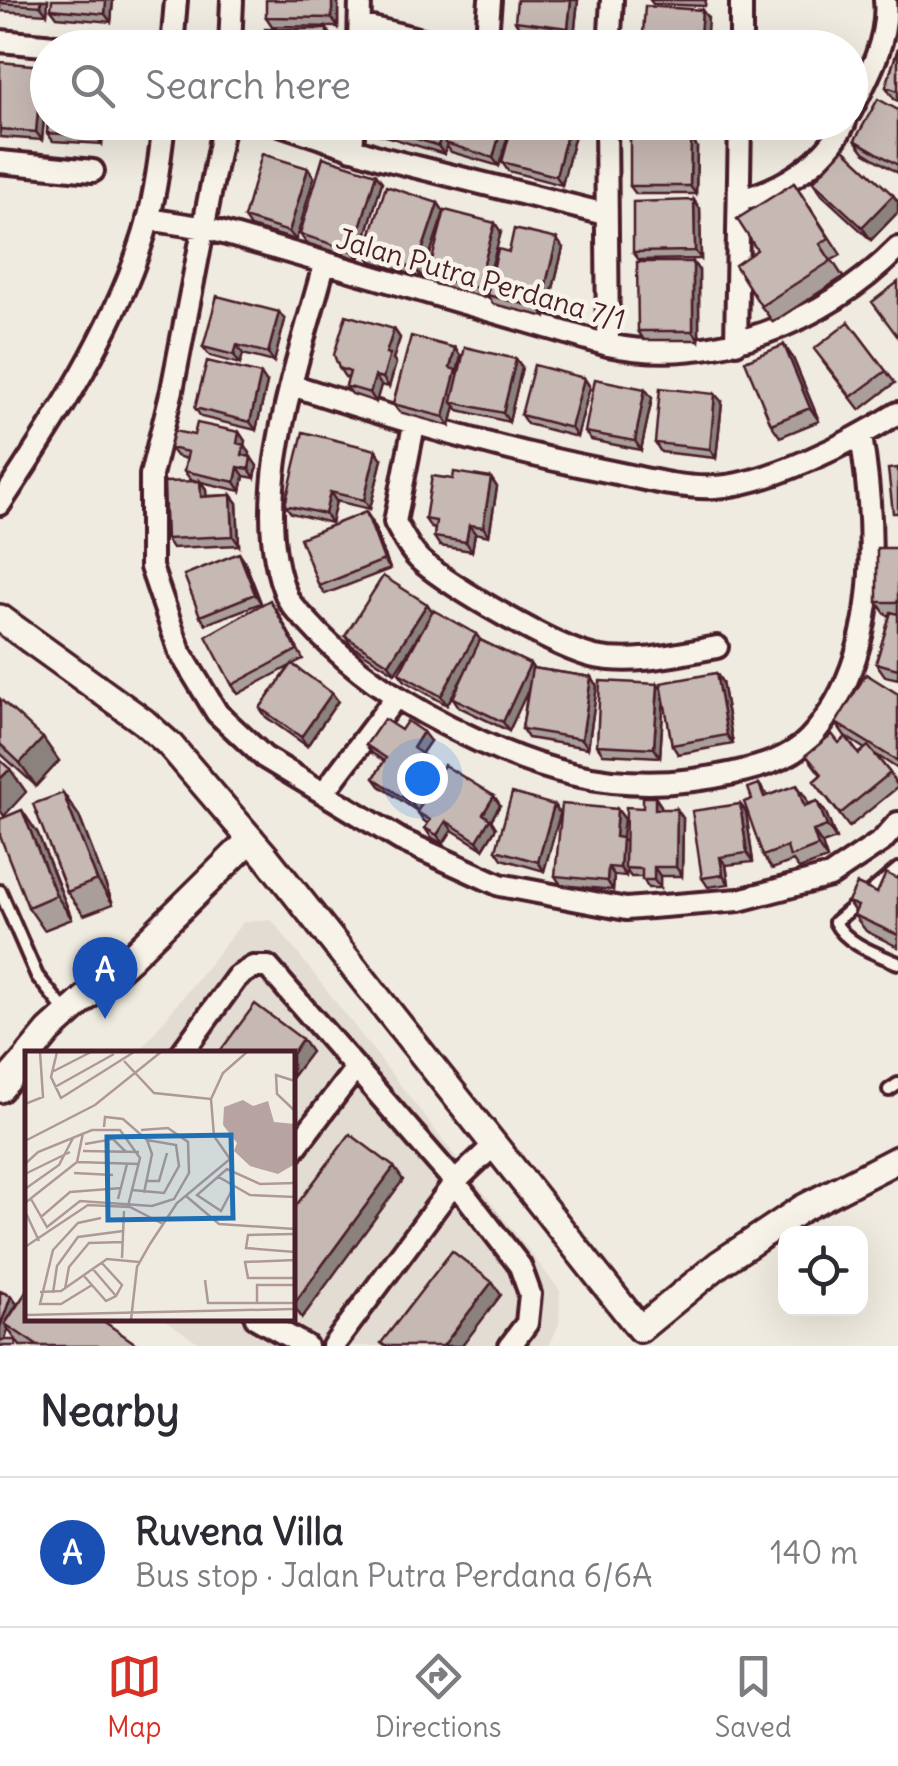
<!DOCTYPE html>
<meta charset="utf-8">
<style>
:root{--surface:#fff;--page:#f7f7f7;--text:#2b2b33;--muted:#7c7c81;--line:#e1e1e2;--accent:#d93025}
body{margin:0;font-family:Delius,sans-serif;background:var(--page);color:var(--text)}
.controls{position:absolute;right:30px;bottom:30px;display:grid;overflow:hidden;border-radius:20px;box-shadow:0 10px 40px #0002}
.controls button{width:90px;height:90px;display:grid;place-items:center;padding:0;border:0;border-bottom:2px solid var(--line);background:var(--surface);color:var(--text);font:50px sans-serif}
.you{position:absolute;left:422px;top:778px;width:35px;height:35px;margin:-25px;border:8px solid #fff;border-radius:50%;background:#1a73e8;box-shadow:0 0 0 15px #1a73e833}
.badge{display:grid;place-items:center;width:65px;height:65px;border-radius:50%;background:var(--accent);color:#fff;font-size:32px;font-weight:700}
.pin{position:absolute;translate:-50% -82px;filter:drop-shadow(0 2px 5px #0008)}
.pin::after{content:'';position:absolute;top:52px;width:35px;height:30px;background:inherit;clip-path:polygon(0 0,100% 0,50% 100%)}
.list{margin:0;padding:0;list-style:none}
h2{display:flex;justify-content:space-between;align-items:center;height:130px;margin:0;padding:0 40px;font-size:42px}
h2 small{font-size:32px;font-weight:400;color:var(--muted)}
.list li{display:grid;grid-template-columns:65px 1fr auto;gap:30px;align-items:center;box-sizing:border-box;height:150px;padding:0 40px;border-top:2px solid var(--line)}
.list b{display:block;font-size:38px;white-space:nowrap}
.list p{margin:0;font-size:32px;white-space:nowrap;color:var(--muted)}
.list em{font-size:32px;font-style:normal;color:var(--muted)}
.icon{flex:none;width:55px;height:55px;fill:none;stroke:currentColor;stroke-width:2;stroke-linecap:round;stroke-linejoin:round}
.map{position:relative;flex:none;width:898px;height:1346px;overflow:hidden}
.search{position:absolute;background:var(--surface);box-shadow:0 10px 40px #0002;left:30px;right:30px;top:30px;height:110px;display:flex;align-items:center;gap:25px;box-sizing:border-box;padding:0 35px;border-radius:55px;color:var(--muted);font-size:38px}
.sheet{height:280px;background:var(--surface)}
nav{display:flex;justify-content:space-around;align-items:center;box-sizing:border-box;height:140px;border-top:2px solid var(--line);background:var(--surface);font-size:28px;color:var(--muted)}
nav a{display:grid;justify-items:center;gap:5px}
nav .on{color:var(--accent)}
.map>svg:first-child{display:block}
.built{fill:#e3dcd2}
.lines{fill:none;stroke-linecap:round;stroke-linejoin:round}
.service-casing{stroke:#4a1f2b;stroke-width:18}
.minor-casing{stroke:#4a1f2b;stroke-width:28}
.tertiary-casing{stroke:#4a1f2b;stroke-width:32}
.service{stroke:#f7f3e8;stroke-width:10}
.minor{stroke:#f7f3e8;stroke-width:20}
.tertiary{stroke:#f7f3e8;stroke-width:25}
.wall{fill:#aa9e9a;stroke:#4a1f2b;stroke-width:2.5}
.shaded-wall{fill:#8b817d;stroke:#4a1f2b;stroke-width:2.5}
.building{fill:#c6b8b3;stroke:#4a1f2b;stroke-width:2.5}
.labels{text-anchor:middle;stroke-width:9;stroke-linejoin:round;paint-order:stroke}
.street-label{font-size:28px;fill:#4a1f2b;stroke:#f7f3e8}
.inset-road{fill:none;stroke:#ae9998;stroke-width:2.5}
.view{fill:#1f6fb2;fill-opacity:0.15;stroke:#1f6fb2;stroke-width:5}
.inset-edge{fill:none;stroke:#4a1f2b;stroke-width:5}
</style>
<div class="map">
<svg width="898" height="1346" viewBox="0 0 898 1346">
<rect width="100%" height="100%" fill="#f0ebe0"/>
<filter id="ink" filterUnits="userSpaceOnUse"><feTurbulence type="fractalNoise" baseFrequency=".01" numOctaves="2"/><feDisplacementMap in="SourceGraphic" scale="20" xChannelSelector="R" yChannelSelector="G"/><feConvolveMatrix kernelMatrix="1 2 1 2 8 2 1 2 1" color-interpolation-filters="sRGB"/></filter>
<g filter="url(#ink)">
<path class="built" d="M272 920 560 1291 559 1324 549 1346H203L164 1319 292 1318V1054H137L243 922Z"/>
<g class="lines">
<g class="service-casing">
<path id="service" d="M898 869 835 922C846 944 877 954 898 963
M0 891 37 976 66 1012
M889 1090 898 1084"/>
</g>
<g class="minor-casing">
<path id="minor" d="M360 25 456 48
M0 41 77 48
M172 48 176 0
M230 48 232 0
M359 48 360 0
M486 48 490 0
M609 48 612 0
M741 48V0
M850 112C868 77 889 40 885 0
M224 122 172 390 151 475V567L180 652 217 713 264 757 401 840 500 885 626 909 739 900 830 876 882 841 898 823
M274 122 381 158 605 214
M606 122 608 345
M352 149 354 122
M0 162 93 171
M739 200C781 190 825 163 845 122
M148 219 206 228 608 345C713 367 824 323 898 248
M324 265C299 361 246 501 287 597 291 606 299 613 306 620 341 659 378 687 424 713 528 770 615 800 734 773 760 767 790 759 809 739 881 661 877 534 861 436
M736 343 740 122
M292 385C395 419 496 449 602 470 638 477 678 489 715 487 770 484 852 442 898 413
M414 425 395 522C402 535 410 551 421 561 453 588 555 648 595 657 636 665 677 654 717 647
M0 504C55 421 114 331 144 235 155 200 160 160 164 122
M324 792 396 697
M181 1054 237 977 253 967H268L455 1182 520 1266 530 1294 527 1323 510 1346
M292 1152 356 1068
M256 1318 306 1346
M333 1346 455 1182 493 1146"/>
</g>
<g class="tertiary-casing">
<path id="tertiary" d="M0 618 144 722 170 745 267 858 640 1329 719 1264 803 1208 898 1159
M30 1054 49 1031 130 958 251 839
M0 1089 28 1057"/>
</g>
<use href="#service" class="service"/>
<use href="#minor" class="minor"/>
<use href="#tertiary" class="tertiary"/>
</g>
<path class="wall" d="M0 0H48L47 14 0 11Z
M113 0 111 22 57 17 51 9Z
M338 0V27L272 26 266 17Z
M578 0 574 36 521 30 515 21Z
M650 0H706L705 6 653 4Z
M898 48V101L894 99 886 87Z
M0 62 48 74 42 140 0 137Z
M898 110V173L864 152 855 140Z
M48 122H103L102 144 53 141 47 133Z
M512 122 499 166 451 152 446 145 444 154 372 132 366 123Z
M638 122H702L703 134 644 135 638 127Z
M577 127 562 185 508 171 502 162Z
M691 139 697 147 696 194H636L630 186Z
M308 168 314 177 296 240 250 227 244 218Z
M376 174 382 182 359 259 306 243 300 234Z
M813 182 893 195 898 202V212L871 240 822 195Z
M794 183 841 255 832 260 843 277 773 322 761 306 757 250Z
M438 203 444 212 422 278 371 261 365 252Z
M700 209 701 259 639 260 633 252Z
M501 232 483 297 434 284 428 275Z
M563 248 546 317 493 304 487 295 509 252Z
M699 271V340H644L638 331Z
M285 320 274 362 243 354 240 364 210 356 203 347Z
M849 322 895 383 860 410 823 362Z
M394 329 400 338 393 359 396 363 389 387 381 385 376 402 352 394 346 386 348 378 345 377 339 368Z
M784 345 793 358 819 421 780 437 771 424Z
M461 356 457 372 459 374 516 359 522 367 509 422 459 410 455 406 450 426 399 412 393 404Z
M584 378 590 387 577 437 527 424 521 415Z
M267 383 256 430 201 417 195 408Z
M645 389 652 398 641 450 591 440 585 432Z
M722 402 716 458 661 452 655 443Z
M239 432 245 441 244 445 250 453 249 456 257 466 255 478 244 476 241 491 201 482 206 489V496L231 495 237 503 239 545 172 548 166 539 197 481 190 479 184 471 187 459 176 456 170 448 194 435Z
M382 459 370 509 336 501 331 523 291 513 285 505Z
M491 478 497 487 489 536 475 533 472 551 440 546 434 537 435 529 431 528 425 519 453 479Z
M372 521 390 569 325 594 319 586Z
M898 548V679L885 676 876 663 890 615H886L877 602Z
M245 562 261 603 206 624 200 616Z
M427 604 432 611 480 640 530 664 533 668 591 677 597 686 588 748 528 738 522 729 528 689 509 731 459 707 453 698 465 672 447 705 405 681 399 673 423 628 395 673 351 645 345 636Z
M276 609 303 659 293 664 338 701 307 746 266 717 260 708 290 666 238 694 232 685Z
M716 673 722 682 733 744 678 754 672 745 664 697 660 757 603 754 597 745 662 691Z
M898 694V769L875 754 890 773 898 787 849 827 814 781 821 775 806 755 839 743 859 754 865 749 845 736 836 723Z
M0 699 59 761 36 786 0 753Z
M401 730 430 741 421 754 442 770 494 796 500 805 491 820 496 828 483 849 452 830 443 844 431 837 425 828 428 824 423 820 417 811 380 786 374 778 384 761 372 753 366 745Z
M759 784 768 796 806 798 808 804 817 801 826 813 836 839 822 844 827 859 799 869 793 861 772 869 763 856 752 799Z
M63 793 79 816 113 904 84 915 67 892Z
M655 797 661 806V809L683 818 682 876H660V888H648L642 877H631L626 870V876L614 875 613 890 561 885 555 876 617 809 624 818 622 838 625 842 643 808Z
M740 804 746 812 753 862 726 865 729 884 708 887 702 878Z
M554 805 560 814 544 871 502 859 496 850Z
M38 834 72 919 44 930 28 907Z
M898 879V947L866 931 854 915 855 912 848 902 877 893Z
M11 1296 17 1304 139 1346H20L8 1329 5 1340 0 1346Z"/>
<path class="shaded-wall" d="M41 0H48L47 14 41 6Z
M106 0H113L111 22 105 14Z
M332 0H338V27L332 18Z
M571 0H578L574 36 568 28Z
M702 10 708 18 706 48H699Z
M327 29 333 38V48H327Z
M42 66 48 74 42 140 36 132Z
M97 122H103L102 144 96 136Z
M445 122H453L444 154 438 146Z
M503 122H512L499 166 493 158Z
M570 122H574L577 127 562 185 556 176Z
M697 122H702L703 134 697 125Z
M691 139 697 147 696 194 690 186Z
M308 168 314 177 296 240 289 232Z
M376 174 382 182 359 259 353 251Z
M893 195 898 202V212L871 240 862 227Z
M694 200 700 209 701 259 695 251Z
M438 203 444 212 422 278 416 269Z
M495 223 501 232 483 297 477 288Z
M557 239 563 248 546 317 540 308Z
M693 262 699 271V340L693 331Z
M279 312 285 320 274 362 268 353Z
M394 329 400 338 393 359 396 363 389 387 383 378 386 353Z
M237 345 243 354 240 364 234 355Z
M784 345 793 358 819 421 810 408Z
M455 348 461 356 457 372 462 379 452 402 455 406 450 426 444 417 450 368Z
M516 359 522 367 509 422 503 413Z
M261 374 267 383 256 430 250 422Z
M375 376 381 385 376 402 370 393Z
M584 378 590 387 577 437 571 428Z
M645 389 652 398 641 450 635 441Z
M715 394 722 402 716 458 710 449Z
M239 432 245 441 244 445 250 453 248 463 237 443Z
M376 450 382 459 370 509 364 500Z
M251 457 257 466 255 478 249 469Z
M238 467 244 476 241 491 235 482Z
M491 478 497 487 489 536 483 527Z
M200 481 206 489 207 505 201 497Z
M330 492 336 501 331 523 325 514Z
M231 495 237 503 239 545 233 536Z
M366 512 372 521 390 569 384 560Z
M469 525 475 533 472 551 466 542Z
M239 553 245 562 261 603 255 594Z
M427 604 433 612 395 673 389 664Z
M476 634 482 642 447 705 441 696Z
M530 664 536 673 509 731 503 722Z
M716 673 722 682 733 744 727 735Z
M591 677 597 686 588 748 582 739Z
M658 684 664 693 660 757 654 748Z
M332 693 338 701 307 746 301 737Z
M423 732 430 741 419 757 413 748Z
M43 738 59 761 36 786 20 763Z
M438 765 444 774 418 812 412 804Z
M10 769 26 792 4 816 0 810V779Z
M797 785 806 798 813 818 804 806Z
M63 793 79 816 113 904 97 880Z
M494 796 500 805 491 820 496 828 483 849 477 841 483 814Z
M655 797 661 806V818L655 809Z
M817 801 826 813 836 839 827 826Z
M740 804 746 812 753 862 747 853Z
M554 805 560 814 544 871 538 862Z
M617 809 624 818 621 846 615 837Z
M677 809 683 818 682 876 676 867Z
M22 810 38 834 72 919 56 895Z
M446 821 452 830 443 844 437 835Z
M813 831 822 844 827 859 818 846Z
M622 838 629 847 626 876 620 868Z
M720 857 726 865 729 884 723 875Z
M608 867 614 875 613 890 607 881Z
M654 867 660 876V888L654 880Z
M302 1039 311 1052 292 1077V1054Z
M394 1167 403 1180 302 1318 293 1305Z
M492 1282 501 1295 462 1346H443Z
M11 1296 17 1304 5 1324 8 1329 3 1345 0 1340V1327Z"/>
<path class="building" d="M0 0H41V6L0 3Z
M52 0H106L105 14 51 9Z
M266 0H332V18L266 17Z
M517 0H571L568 28 515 21Z
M645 6 702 10 699 48H642Z
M265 29H327V48H265Z
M898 48V91L886 87Z
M0 62 42 66 36 132 0 129Z
M878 99 898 110V165L855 140Z
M48 122H97L96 136 47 133Z
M366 122H445L438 146Z
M451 122H503L493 158 445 143Z
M513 122H570L556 176 502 162Z
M638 122H697V125L638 127Z
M630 138 691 139 690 186H630Z
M844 149 893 195 862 227 813 182Z
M262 154 308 168 289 232 244 218Z
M323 157 376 174 353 251 300 234Z
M794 183 829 238 820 244 831 261 761 306 735 265 757 250 737 219Z
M386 186 438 203 416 269 365 252Z
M694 200 695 251 633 252V202Z
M445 210 495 223 477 288 428 275Z
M514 229 557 239 540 308 487 295 498 249 509 252Z
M637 262H693V331H638Z
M898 282V337L872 302Z
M217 296 279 312 268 353 237 345 234 355 203 347Z
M346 315 394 329 386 353 390 354 383 378 375 376 370 393 346 386 350 372 339 368 334 355Z
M849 322 886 371 851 397 814 349Z
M411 336 455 348 450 368 456 370 444 417 393 404Z
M784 345 810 408 771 424 745 361Z
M465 347 516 359 503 413 452 402Z
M207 361 261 374 250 422 195 408Z
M534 365 584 378 571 428 521 415Z
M595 379 645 389 635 441 585 432Z
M660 388 715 394 710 449 655 443Z
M197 423 239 432 237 443 244 445 242 455 251 457 249 469 238 467 235 482 184 471 188 452 170 448 174 431 194 435Z
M303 432 376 450 364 500 330 492 325 514 285 505Z
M898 468V513H893L888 469Z
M454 472 491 478 483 527 469 525 466 542 434 537 436 521 425 519 432 476 453 479Z
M200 481 201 497 231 495 233 536 166 539 164 482Z
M366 512 384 560 319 586 300 538Z
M877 548H898V602H877Z
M239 553 255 594 200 616 184 575Z
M383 576 427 604 389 664 345 636Z
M270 600 297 650 232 685 206 636Z
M433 610 476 634 441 696 399 673Z
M891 612 898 614V669L876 663Z
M480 640 530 664 503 722 453 698Z
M292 664 332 693 301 737 260 708Z
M532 668 591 677 582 739 522 729Z
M716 673 727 735 672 745 661 683Z
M866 674 898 694V757L896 760 836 723Z
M600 681 658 684 654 748 597 745Z
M0 699 43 738 20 763 0 744Z
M384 719 401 730 407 721 423 732 413 748 438 765 412 804 374 778 386 758 366 745Z
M832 734 839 743 846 737 859 754 868 746 890 773 840 814 814 781 822 774 806 755Z
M0 760 10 769 0 779Z
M444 765 494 796 483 814 490 819 477 841 446 821 437 835 425 828 430 820 417 812Z
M759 784 764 797 797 785 804 806 817 801 827 826 813 831 818 846 790 857 787 847 763 856 744 802 752 799 748 788Z
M63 793 97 880 67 892 33 804Z
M512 793 554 805 538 862 496 850Z
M643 797H655V809H677L676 867H654V880H642V869L625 868 626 807 643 808Z
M562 804 617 809 615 837 622 838 620 868 608 867 607 881 555 876Z
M740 804 747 853 720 857 723 875 702 878 692 811Z
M22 810 56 895 28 907 0 836V819Z
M886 873 898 879V935L854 915 858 906 848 902 857 884 877 893Z
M255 1004 302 1039 292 1054H218Z
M350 1134 394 1167 293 1305 292 1211Z
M452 1251 492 1282 443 1346H385L381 1343Z
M28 1289V1318H99L139 1346H38L5 1324Z
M0 1291 11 1296 0 1327Z
M0 1340H16V1346H0Z"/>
</g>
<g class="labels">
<g class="street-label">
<text transform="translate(481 279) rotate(16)" y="10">Jalan Putra Perdana 7/1</text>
</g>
</g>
<g transform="translate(25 1051)">
<rect width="270" height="270" fill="#f0ebe0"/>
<path d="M218 49 228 55 243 50 249 71 270 73V113L253 123 225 115 209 100 212 92 198 74 199 56Z" fill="#b7a4a2"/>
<path class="inset-road" d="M32 1 26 26 36 47 109 1M99 10 129 42 186 48M27 21 66 1M30 36 89 3M0 53 18 46 15 1M270 60 252 43 251 24 270 30M79 76 80 66 98 68 122 89 127 103 119 142M0 90 70 54 136 1M60 93 88 88 101 101M58 100 114 101M52 111 114 113M0 113 13 101 67 79H95L115 107 103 155M49 122 88 124M0 123 45 101M192 125 225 144 270 146M122 130H134L142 102M208 137 196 160 172 144 202 118 235 133 270 132M0 138 34 114 48 87M107 139 139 142 154 115 151 94 122 89M161 145 194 173 270 178M6 148 22 176 55 150 127 155 149 148 164 122 163 91 143 77 116 79M93 148 102 113M0 152 52 111 58 82M0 160 14 190M16 166 45 141 97 137M270 183 223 184 221 197 270 201M0 196 63 154 105 156 138 173M97 207 99 160M270 209 220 211 223 227H270M67 217 91 245M59 225 81 250 91 245 97 234 76 211M180 229 183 252H270M67 234 36 253H15L28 199 53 172 76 167M40 238 44 216 64 192 98 191M15 241 36 240 82 208 114 211M28 242 32 215 53 186 98 180M232 252V234H270M0 264 270 258M106 269 112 216 125 193 152 152 205 108 189 85 186 48 198 22 222 1"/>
<path class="view" d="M206 84 208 167 83 169 82 86Z"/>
<rect width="270" height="270" class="inset-edge"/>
</g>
</svg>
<div class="controls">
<button><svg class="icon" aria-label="locate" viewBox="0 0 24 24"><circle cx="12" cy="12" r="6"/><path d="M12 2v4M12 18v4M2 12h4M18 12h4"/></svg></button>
</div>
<div class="you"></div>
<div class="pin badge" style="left:105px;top:1019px;background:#1a4fb4">A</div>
<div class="search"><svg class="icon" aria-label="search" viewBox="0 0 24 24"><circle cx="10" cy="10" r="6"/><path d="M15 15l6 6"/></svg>Search here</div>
</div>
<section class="sheet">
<h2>Nearby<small></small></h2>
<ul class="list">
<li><span class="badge" style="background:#1a4fb4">A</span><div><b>Ruvena Villa</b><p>Bus stop · Jalan Putra Perdana 6/6A</p></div><em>140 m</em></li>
</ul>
</section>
<nav>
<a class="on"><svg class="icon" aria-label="map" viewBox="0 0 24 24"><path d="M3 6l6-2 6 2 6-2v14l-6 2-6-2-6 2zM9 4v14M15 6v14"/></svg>Map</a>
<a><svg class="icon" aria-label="directions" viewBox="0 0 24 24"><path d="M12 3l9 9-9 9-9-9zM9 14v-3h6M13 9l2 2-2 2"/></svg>Directions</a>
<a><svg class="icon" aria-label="saved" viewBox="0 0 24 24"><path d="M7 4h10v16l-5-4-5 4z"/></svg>Saved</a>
</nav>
